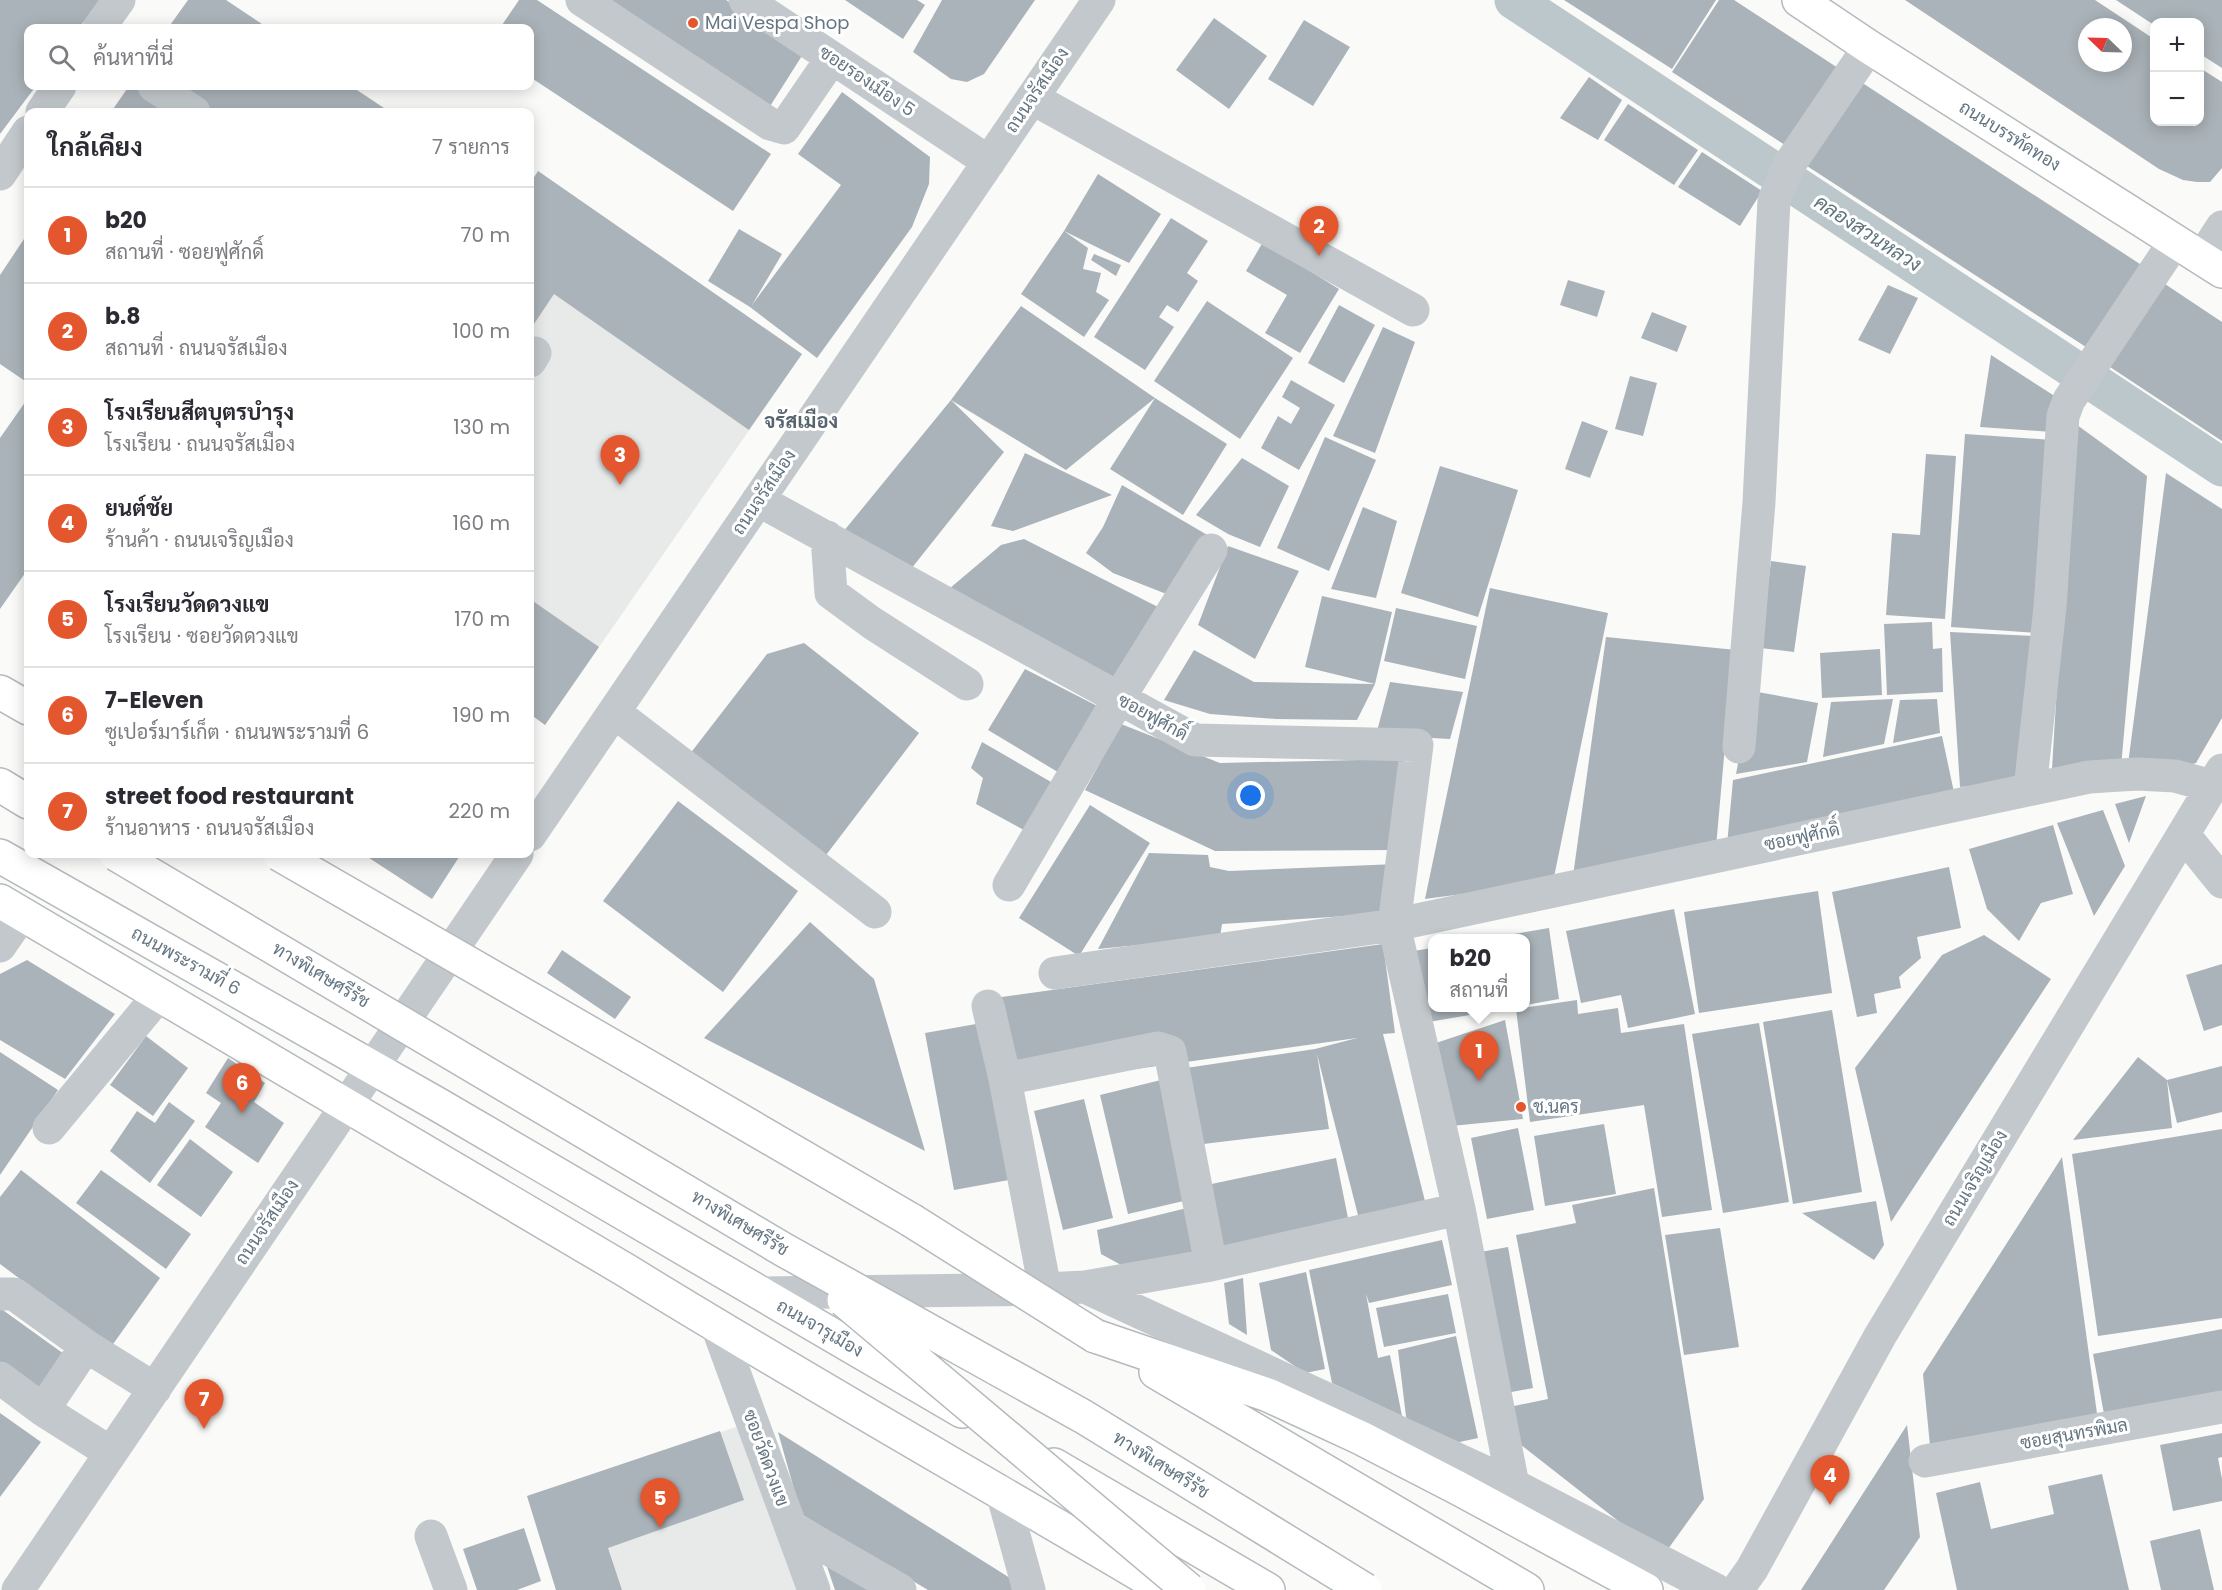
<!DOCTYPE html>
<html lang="th">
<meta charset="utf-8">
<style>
:root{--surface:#fff;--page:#f7f7f7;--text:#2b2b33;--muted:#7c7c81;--line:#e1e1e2;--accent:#e4572e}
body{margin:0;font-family:Poppins,Sarabun,sans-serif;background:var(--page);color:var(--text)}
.controls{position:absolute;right:18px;top:18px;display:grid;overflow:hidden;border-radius:12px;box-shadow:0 3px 15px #0003}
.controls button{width:54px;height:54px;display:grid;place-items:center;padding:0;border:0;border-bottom:2px solid var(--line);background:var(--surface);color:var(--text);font:30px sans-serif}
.compass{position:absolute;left:2078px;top:18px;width:54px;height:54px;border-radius:50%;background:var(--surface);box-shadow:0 3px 15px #0003;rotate:293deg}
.you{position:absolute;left:1251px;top:796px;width:21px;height:21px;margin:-15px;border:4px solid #fff;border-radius:50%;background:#1a73e8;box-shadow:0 0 0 9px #1a73e833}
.badge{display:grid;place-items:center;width:39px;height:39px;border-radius:50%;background:var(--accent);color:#fff;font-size:20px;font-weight:700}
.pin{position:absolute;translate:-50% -50px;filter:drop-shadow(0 2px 3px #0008)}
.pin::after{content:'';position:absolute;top:32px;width:21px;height:18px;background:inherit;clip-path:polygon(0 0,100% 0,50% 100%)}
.popup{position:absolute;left:1428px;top:934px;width:102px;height:78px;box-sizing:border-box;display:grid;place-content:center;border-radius:12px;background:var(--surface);filter:drop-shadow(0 2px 4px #0005);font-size:20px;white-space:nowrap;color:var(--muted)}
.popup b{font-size:22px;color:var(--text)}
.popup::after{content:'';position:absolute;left:50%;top:100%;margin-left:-12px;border:12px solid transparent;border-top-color:var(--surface)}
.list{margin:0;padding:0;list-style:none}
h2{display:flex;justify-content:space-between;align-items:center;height:78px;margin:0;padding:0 24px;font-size:26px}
h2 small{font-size:20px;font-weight:400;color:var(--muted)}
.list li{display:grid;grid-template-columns:39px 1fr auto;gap:18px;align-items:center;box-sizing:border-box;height:96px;padding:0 24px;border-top:2px solid var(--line)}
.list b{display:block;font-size:22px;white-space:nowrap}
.list p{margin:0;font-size:20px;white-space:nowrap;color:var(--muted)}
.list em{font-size:20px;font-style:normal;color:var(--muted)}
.icon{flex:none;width:33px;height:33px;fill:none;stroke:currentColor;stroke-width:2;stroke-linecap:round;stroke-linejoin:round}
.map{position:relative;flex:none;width:2222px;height:1590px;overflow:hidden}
.search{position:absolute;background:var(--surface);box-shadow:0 3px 15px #0003;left:24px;top:24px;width:510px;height:66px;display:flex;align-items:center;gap:15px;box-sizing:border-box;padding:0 21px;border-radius:12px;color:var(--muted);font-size:22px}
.panel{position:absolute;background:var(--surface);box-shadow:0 3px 15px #0003;left:24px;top:108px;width:510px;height:750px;border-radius:12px}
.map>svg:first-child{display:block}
.built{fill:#e8e9e9}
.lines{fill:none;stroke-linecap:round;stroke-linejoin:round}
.canal{stroke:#bbc7cb;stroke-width:39}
.building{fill:#aab3b9;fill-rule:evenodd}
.major-casing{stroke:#b5babe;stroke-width:36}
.highway-casing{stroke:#b4b9bd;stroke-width:36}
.minor{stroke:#c3c8cc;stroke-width:33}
.major{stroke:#fff;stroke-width:33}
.highway{stroke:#fff;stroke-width:33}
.highway-bridge-casing{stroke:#b4b9bd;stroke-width:36;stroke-linecap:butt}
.highway-bridge{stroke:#fff;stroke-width:33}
.poi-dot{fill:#e4572e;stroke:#fff;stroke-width:2}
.labels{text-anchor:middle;stroke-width:6;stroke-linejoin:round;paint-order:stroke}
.poi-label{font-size:18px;fill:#657683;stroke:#fff;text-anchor:start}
.street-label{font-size:18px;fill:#657683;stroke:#fff}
.water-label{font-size:20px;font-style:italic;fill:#60757c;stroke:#fff}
.neighbourhood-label{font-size:20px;font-weight:bold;fill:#57646e;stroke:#fff}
</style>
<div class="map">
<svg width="2222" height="1590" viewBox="0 0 2222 1590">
<rect width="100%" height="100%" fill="#fafaf8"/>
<path class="built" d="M538 171 802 354 545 725 530 714V184Z
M745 1424 805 1590H556L527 1496Z"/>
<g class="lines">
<path class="canal" d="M1514 0 2222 467"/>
</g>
<path class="building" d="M0 0H100L79 28H28V86H36L0 134Z
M188 0H226L268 28H168Z
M519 0H537L771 154 733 211 530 77V28H500Z
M594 0H726L805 51 767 111Z
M845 0H917L925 5 903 39Z
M942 0H1035L984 74 967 82 951 79 913 52Z
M1564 0H1716L1672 69Z
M1719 0H1734L1838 68 1788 147 1672 72Z
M1905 0H2095L2154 39V122H2200V68L2222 82V168L2210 182H2197L2183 180 2159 169ZM2087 27H2123V63H2087Z
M2116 0H2222V68L2200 54V22H2154V25Z
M1214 18 1267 56 1229 109 1176 70Z
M1304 20 1350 47 1313 106 1268 79Z
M1589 77 1622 100 1598 140 1560 118Z
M1861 82 2143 266 2089 349 1807 166Z
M129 86H351L390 112H111Z
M842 92 930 157 929 184 912 227 817 358 750 307 708 281 739 229 782 254 752 305 841 185 798 154Z
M1628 104 1698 150 1674 185 1604 140Z
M1702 152 1762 191 1740 226 1678 187Z
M538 171 802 354 749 430 554 294 530 330V184Z
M1098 174 1161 214 1129 263 1064 231Z
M1171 218 1208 241 1187 273 1198 281 1178 312 1167 305 1159 317 1174 327 1145 370 1094 337Z
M1064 231 1088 248 1083 269 1101 273 1096 292 1109 300 1084 337 1021 294Z
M28 233V383L0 364V275Z
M1263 242 1339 289 1300 353 1265 333 1287 295 1246 271Z
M1094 254 1121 265 1116 276 1091 260Z
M1568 280 1605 291 1597 317 1560 305Z
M2162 282 2222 322V441L2107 365Z
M1888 285 1918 298 1890 354 1858 340Z
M1207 301 1293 358 1240 439 1154 381Z
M1339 305 1375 325 1344 383 1308 363Z
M1021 306 1155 398 1227 444 1183 515 1110 469 1155 398 1066 470 951 400Z
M1652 312 1687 326 1677 352 1641 338Z
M1383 327 1415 342 1375 453 1333 436Z
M1991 355 2053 395 2052 432 1980 427Z
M1630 376 1657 383 1643 436 1615 429Z
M1291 380 1335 405 1299 470 1261 448 1278 416 1291 424 1300 408 1282 397Z
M28 398V569L0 609V438Z
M951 400 1004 452 911 569 843 532Z
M1582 421 1608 431 1590 478 1565 469Z
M2073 422 2147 476 2121 767 2051 785Z
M1965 434 2052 440 2038 633 1951 627Z
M1325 437 1376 460 1329 571 1277 548Z
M1025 453 1112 495 1013 531 991 526Z
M1926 454 1956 456 1945 619 1886 615 1892 533 1920 535Z
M1242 458 1289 486 1260 547 1228 534 1196 515Z
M1440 466 1518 490 1478 617 1401 593Z
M2166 473 2222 509V718L2196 763 2152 775 2127 772Z
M1122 485 1209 536 1174 597 1113 573 1086 553 1103 527Z
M1363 507 1397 521 1376 598 1331 589Z
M1024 539 1160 608 1121 684 943 594 1001 545Z
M1228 546 1299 571 1255 659 1198 625Z
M1771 561 1806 566 1794 652 1760 648Z
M1490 588 1608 613 1553 882 1425 899Z
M1322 596 1392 612 1375 684 1305 667Z
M530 599 599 647 545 725 530 714Z
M1396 608 1477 626 1465 679 1384 661Z
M1932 622 1933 649 1942 648 1943 692 1887 695 1884 624Z
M1950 632 2036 636 2026 782 1960 787Z
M1606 637 1736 650 1724 757 1716 847 1573 876Z
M804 643 919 733 820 863 686 759 767 654Z
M1880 649 1882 695 1822 698 1820 653Z
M1194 650 1254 682 1375 684 1357 720 1276 719 1210 714 1164 700Z
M1025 669 1107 711 1066 777 988 730Z
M1390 682 1463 692 1450 739 1376 735Z
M1752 691 1818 703 1807 762 1736 774Z
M1893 699 1884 744 1823 757 1831 702Z
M1937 699 1940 733 1893 743 1900 700Z
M1121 724 1220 763 1404 759 1395 850 1215 851 1085 790Z
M1942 736 1955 797 1727 845 1733 780Z
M982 742 1058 786 1033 835 976 804 983 778 971 768Z
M2146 796 2129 843 2115 804Z
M678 801 798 891 723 992 603 901Z
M1090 805 1150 843 1079 956 1019 918Z
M2103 810 2125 866 2094 916 2057 823Z
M2053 825 2073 894 2041 903 2019 941 1987 909 1969 849Z
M1149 853 1208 855 1210 867 1229 871 1397 864 1392 913 1222 924 1220 937 1098 949Z
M363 854H461L432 899Z
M1949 867 1961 928 1917 937 1921 958 1899 977 1901 988 1874 994 1877 1013 1857 1017 1832 892Z
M1818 891 1832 993 1699 1013 1684 912Z
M1674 909 1695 1014 1628 1028 1621 995 1581 1003 1566 931Z
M810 922 874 979 925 1151 704 1038Z
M1549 928 1559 999 1526 1005V938L1496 937Z
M1984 935 2051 979 1891 1222 1855 1068 1942 955Z
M1383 944 1395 1033 1383 1034 1428 1213 1362 1231 1317 1054 1329 1129 1195 1145 1186 1068 1315 1049 1357 1038 992 1089 1009 1180 954 1190 925 1033 976 1024 973 1001Z
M1432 948V1008L1505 1009 1405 1026 1395 954Z
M562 950 631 997 615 1019 547 973Z
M27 960 115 1014 65 1079 0 1040V974Z
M2222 964V1025L2204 1031 2186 975Z
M1577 1000 1578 1014 1618 1008 1621 1033 1684 1024 1712 1210 1662 1217 1644 1105 1530 1122 1516 1009Z
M1832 1010 1862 1192 1793 1204 1763 1022Z
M1505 1020 1523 1119 1451 1126 1436 1043Z
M1759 1023 1789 1202 1723 1213 1692 1034Z
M146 1036 188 1068 153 1116 110 1085Z
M0 1052 58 1090 0 1175Z
M2138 1057 2167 1080 2222 1066V1112L2177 1123 2167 1080 2172 1128 2073 1140Z
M228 1058 265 1083 254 1102 284 1123 258 1163 205 1127 221 1103 206 1093Z
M1165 1079 1192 1199 1128 1214 1100 1095Z
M1084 1099 1113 1218 1063 1230 1034 1111Z
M169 1102 195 1121 150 1183 110 1151 137 1111 155 1123Z
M1604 1124 1616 1194 1545 1206 1534 1136Z
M1518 1128 1534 1210 1487 1219 1471 1138Z
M2222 1129V1318L2098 1336 2072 1154Z
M190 1139 233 1172 201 1217 157 1185Z
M2062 1157 2098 1421 1931 1456 1923 1374Z
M1336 1158 1350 1228 1216 1257 1202 1186Z
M21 1170 160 1278 111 1347 0 1264V1197Z
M101 1170 191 1234 166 1269 76 1203Z
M1654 1188 1704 1499 1663 1556 1516 1441 1509 1407 1548 1399 1516 1235 1576 1223 1572 1205Z
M1876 1201 1884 1245 1874 1260 1802 1213Z
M1187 1208 1199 1260 1134 1272 1101 1254 1097 1230Z
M1720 1228 1739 1347 1684 1355 1665 1235Z
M1442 1240 1452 1285 1369 1303 1366 1294 1378 1358 1390 1355 1402 1416 1332 1383 1309 1270Z
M1508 1247 1533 1388 1501 1394 1475 1253Z
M1306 1272 1325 1369 1305 1373 1271 1350 1259 1283Z
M1243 1278 1247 1335 1229 1324 1224 1283Z
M1448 1294 1456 1333 1384 1347 1376 1308Z
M0 1308 64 1354 39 1391 0 1363Z
M2222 1329V1402L2106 1425 2093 1354Z
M1456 1336 1478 1438 1432 1448 1408 1433 1398 1350Z
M0 1413 41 1442 0 1497Z
M1907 1425 1920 1537 1884 1590H1801Z
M720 1431 744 1500 608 1548 622 1590H556L527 1496Z
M778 1432 1010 1578 1012 1590H928L801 1514Z
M2222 1433V1457L2218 1458 2222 1479V1501L2173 1511 2160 1445Z
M2102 1474 2129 1590H1957L1936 1493 1980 1482 1991 1529 2054 1514 2048 1486Z
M524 1528 541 1581 517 1590H477L463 1549Z
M2200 1529 2214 1590H2161L2150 1541Z
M825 1561 872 1590H835Z"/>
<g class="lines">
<g class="major-casing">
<path id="major" d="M1799 0 1869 47 2222 271
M0 856 437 1104 962 1411
M0 901 627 1271C805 1381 987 1483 1166 1590
M1054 1465 1268 1590"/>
</g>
<g class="highway-casing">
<path id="highway" d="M0 692 28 708
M0 785 28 802
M631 1057 911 1220
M1095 1336 1268 1395 1361 1438 1458 1488 1646 1590
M1156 1372 1527 1590"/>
</g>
<path class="minor" d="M582 0 770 124 784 128 832 58
M745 0 989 162
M99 28 119 0
M154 86 194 112
M1032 98 1413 310
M42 112 60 86
M0 174 28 132
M2202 258 2222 227
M530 361 535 353
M758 500 1195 740 1417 745 1394 925 1459 1209 1513 1485
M827 537 831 593 872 623 967 684
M614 712 875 912
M1739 747 1759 502 1774 200 1789 165 1869 47
M2030 789 2050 607 2063 416 2069 400 2175 241
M530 835 1099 0
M2184 835 2222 882
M1009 885 1119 698 1211 550
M0 946 22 914
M1055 973 1394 925 2089 777 2137 774 2175 776 2212 786
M988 1006 1005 1079 1045 1289
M1005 1079 1158 1048 1170 1052 1211 1265
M49 1128 159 995
M1085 1287 1513 1485 1716 1590
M760 1293 1045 1289 1085 1287 1211 1265 1459 1209
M0 1294H14L86 1346 155 1389
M717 1326 814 1590
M0 1378 43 1410 111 1453
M43 1410 86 1346
M1925 1461 2222 1407
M1002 1492 1029 1590
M792 1528 900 1590
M431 1536 451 1590
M18 1590 517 854
M1737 1590 1752 1569 1880 1336 2222 770"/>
<use href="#major" class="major"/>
<use href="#highway" class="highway"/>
<g class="highway-bridge-casing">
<path id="highway-bridge" d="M116 854 784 1250 1084 1417 1365 1590
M279 854 631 1057
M911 1220 1095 1336
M844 1300 1189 1590"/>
</g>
<use href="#highway-bridge" class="highway-bridge"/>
</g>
<g class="poi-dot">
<circle cx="693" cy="23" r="6"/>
<circle cx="1521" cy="1107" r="6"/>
</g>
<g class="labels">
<g class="poi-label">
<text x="705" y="29">Mai Vespa Shop</text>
<text x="1533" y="1113">ช.นคร</text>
</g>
<g class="street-label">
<text transform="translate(867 81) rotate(34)" y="6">ซอยรองเมือง 5</text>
<text transform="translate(1037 90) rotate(-56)" y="6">ถนนจรัสเมือง</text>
<text transform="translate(2010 136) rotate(32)" y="6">ถนนบรรทัดทอง</text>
<text transform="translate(764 492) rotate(-56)" y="6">ถนนจรัสเมือง</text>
<text transform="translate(1153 717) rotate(29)" y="6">ซอยฟูศักดิ์</text>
<text transform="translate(1802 837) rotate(-12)" y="6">ซอยฟูศักดิ์</text>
<text transform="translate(186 961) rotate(29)" y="6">ถนนพระรามที่ 6</text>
<text transform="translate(321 975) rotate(31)" y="6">ทางพิเศษศรีรัช</text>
<text transform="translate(1975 1178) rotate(-59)" y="6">ถนนเจริญเมือง</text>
<text transform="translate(267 1222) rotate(-56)" y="6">ถนนจรัสเมือง</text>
<text transform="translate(740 1223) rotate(31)" y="6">ทางพิเศษศรีรัช</text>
<text transform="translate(820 1328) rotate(30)" y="6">ถนนจารุเมือง</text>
<text transform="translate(2074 1434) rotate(-10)" y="6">ซอยสุนทรพิมล</text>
<text transform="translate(766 1458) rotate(70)" y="6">ซอยวัดดวงแข</text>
<text transform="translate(1161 1465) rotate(32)" y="6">ทางพิเศษศรีรัช</text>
</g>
<g class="water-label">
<text transform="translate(1868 233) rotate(33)" y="7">คลองสวนหลวง</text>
</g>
<g class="neighbourhood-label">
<text x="801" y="428">จรัสเมือง</text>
</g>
</g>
</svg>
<div class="controls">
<button>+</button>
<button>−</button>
</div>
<svg class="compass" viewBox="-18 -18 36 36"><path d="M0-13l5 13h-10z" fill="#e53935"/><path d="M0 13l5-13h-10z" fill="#7c7c81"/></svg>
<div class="you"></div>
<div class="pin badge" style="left:1479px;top:1081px">1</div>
<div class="popup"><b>b20</b>สถานที่</div>
<div class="pin badge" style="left:1319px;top:256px">2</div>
<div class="pin badge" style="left:620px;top:485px">3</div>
<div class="pin badge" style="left:1830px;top:1505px">4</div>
<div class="pin badge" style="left:660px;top:1528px">5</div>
<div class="pin badge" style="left:242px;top:1113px">6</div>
<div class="pin badge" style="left:204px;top:1429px">7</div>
<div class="search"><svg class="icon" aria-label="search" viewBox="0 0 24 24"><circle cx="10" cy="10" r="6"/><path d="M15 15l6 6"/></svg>ค้นหาที่นี่</div>
<section class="panel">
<h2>ใกล้เคียง<small>7 รายการ</small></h2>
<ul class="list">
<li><span class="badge">1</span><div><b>b20</b><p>สถานที่ · ซอยฟูศักดิ์</p></div><em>70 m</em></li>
<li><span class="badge">2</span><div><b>b.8</b><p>สถานที่ · ถนนจรัสเมือง</p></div><em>100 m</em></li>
<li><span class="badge">3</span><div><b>โรงเรียนสีตบุตรบำรุง</b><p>โรงเรียน · ถนนจรัสเมือง</p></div><em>130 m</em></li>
<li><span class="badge">4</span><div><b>ยนต์ชัย</b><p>ร้านค้า · ถนนเจริญเมือง</p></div><em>160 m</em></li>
<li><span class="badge">5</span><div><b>โรงเรียนวัดดวงแข</b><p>โรงเรียน · ซอยวัดดวงแข</p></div><em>170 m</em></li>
<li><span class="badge">6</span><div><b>7-Eleven</b><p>ซูเปอร์มาร์เก็ต · ถนนพระรามที่ 6</p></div><em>190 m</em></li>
<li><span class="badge">7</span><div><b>street food restaurant</b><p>ร้านอาหาร · ถนนจรัสเมือง</p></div><em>220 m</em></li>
</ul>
</section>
</div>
